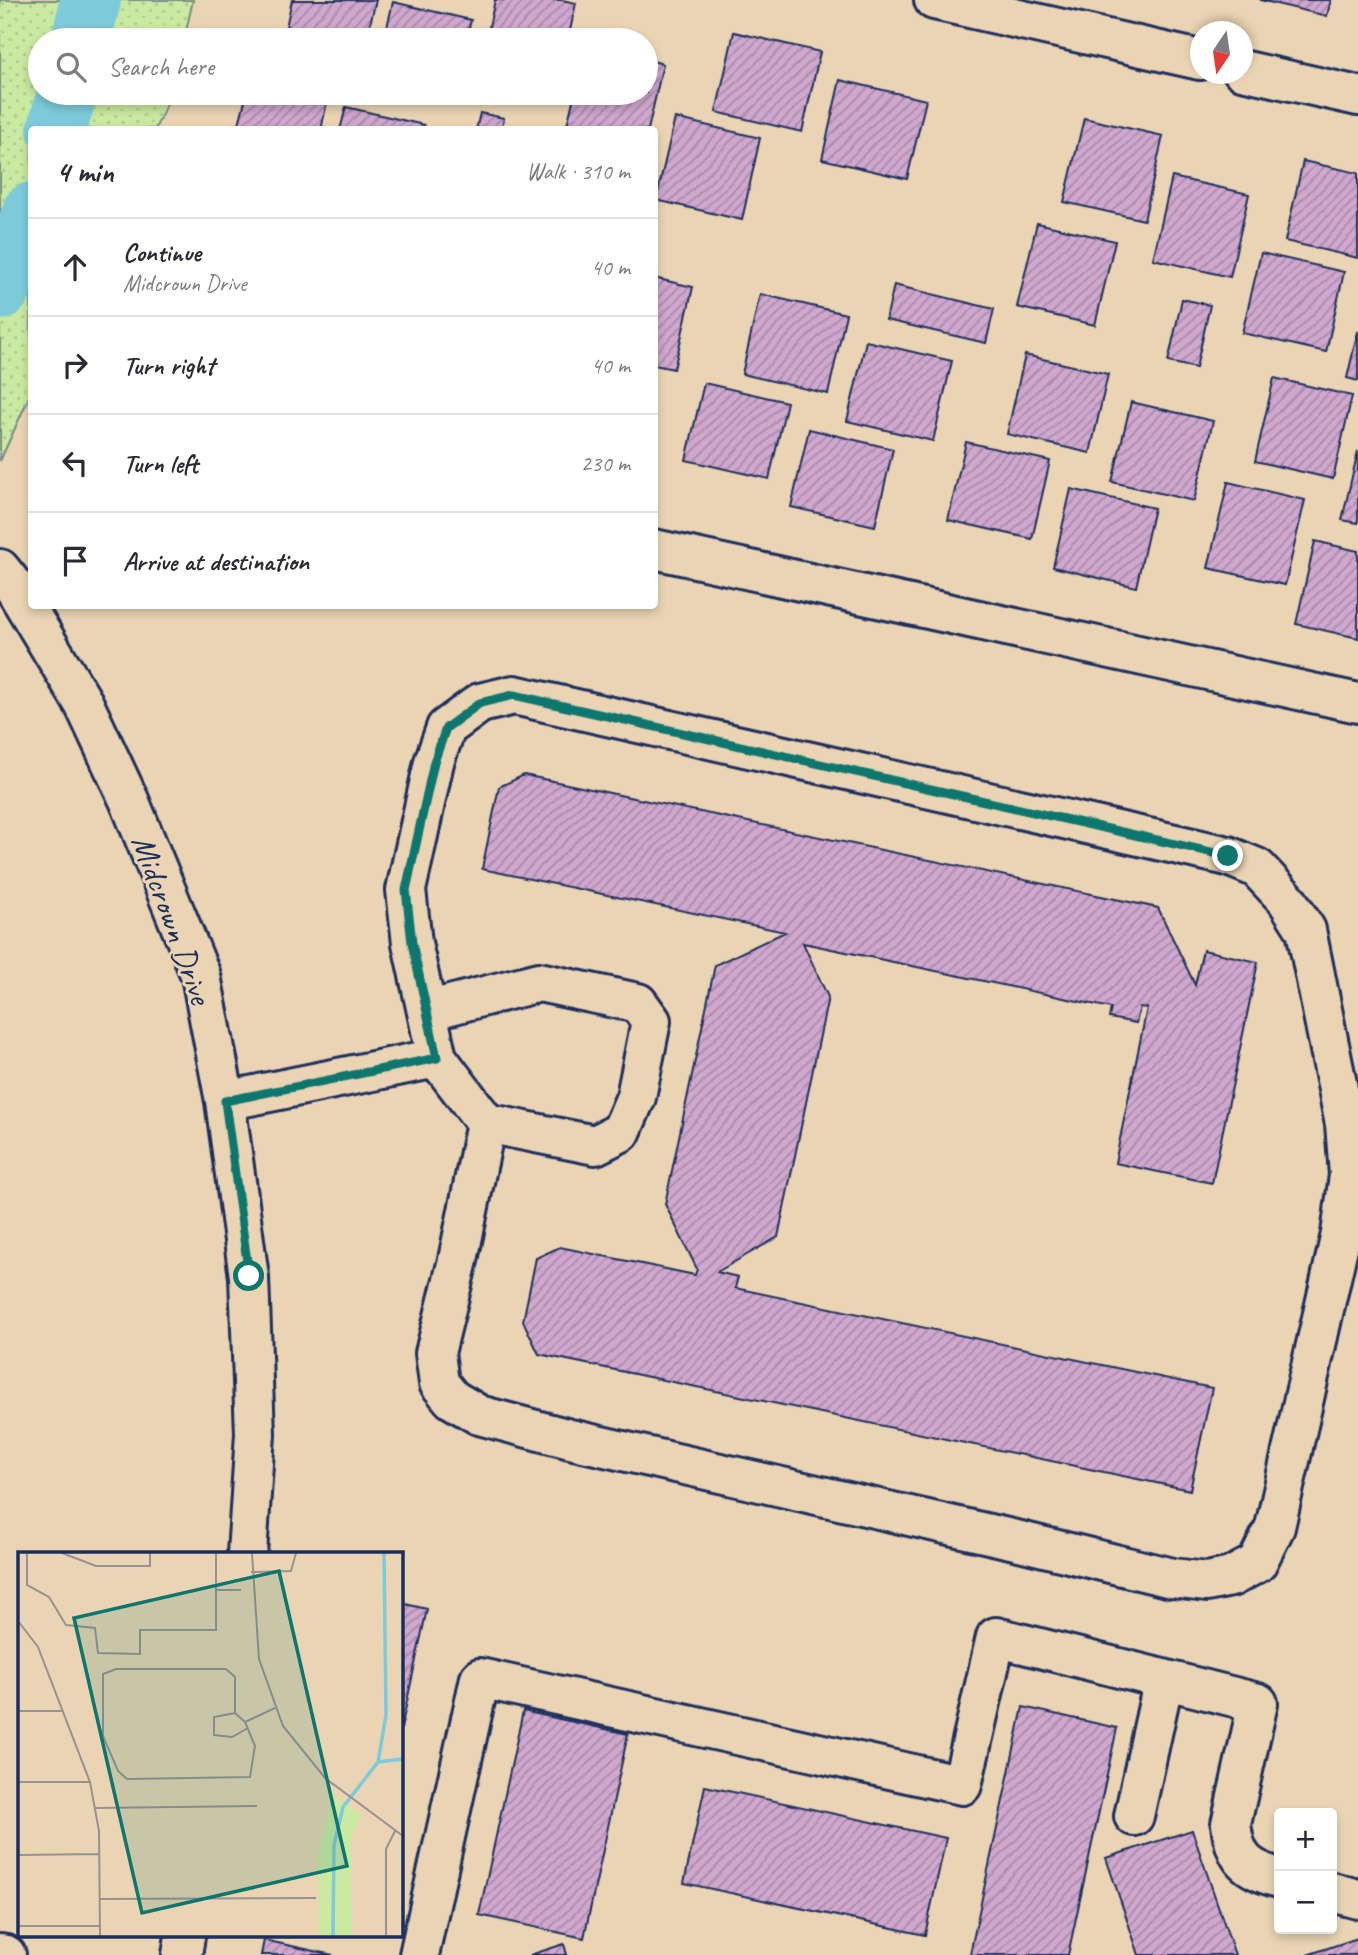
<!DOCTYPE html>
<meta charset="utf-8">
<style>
:root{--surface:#fff;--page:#f2f2f3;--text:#2b2b33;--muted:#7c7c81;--line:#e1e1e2}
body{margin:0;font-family:Caveat,sans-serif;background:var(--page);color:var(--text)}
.controls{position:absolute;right:21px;bottom:21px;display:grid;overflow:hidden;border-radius:7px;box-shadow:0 4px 10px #0003}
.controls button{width:63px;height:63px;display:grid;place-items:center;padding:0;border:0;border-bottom:2px solid var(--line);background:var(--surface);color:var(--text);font:35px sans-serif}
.compass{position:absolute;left:1190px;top:21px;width:63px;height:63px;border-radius:50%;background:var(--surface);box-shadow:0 4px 10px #0003;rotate:193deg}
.stop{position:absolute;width:21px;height:21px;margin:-16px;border:5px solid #0f766e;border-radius:50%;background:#fff}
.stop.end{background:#0f766e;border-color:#fff;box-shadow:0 2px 7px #0008}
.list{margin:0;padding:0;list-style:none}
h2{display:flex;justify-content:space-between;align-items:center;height:91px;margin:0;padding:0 28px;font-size:30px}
h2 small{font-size:23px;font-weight:400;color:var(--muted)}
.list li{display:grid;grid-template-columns:46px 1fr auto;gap:21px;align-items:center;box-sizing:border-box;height:98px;padding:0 28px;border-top:2px solid var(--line)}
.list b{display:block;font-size:26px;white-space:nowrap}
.list p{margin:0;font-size:23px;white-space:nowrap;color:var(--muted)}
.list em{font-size:23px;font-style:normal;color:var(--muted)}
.icon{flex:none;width:38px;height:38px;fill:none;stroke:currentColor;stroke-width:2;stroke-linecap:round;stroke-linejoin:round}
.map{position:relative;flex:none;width:1358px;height:1955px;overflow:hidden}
.search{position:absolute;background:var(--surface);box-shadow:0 4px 10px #0003;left:28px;top:28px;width:630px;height:77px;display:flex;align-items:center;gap:18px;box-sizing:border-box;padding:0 24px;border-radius:38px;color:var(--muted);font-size:26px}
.panel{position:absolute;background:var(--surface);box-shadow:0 4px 10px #0003;left:28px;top:126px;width:630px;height:483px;border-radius:7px}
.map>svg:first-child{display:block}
.grass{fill:url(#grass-dots);stroke:#728c80;stroke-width:2}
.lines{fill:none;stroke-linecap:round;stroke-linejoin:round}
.river{stroke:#7dcbda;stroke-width:60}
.building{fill:url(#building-hatch);stroke:#1b2f5e;stroke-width:2}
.minor-casing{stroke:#1b2f5e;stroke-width:44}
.minor{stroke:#ead4b3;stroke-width:38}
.route{stroke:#0f766e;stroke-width:9}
.labels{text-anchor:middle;stroke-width:6;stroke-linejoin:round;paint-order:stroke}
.street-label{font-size:33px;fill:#1b2f5e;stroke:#ead4b3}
.inset-river{fill:none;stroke:#7dcbda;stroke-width:3.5}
.inset-road{fill:none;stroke:#979291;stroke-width:2}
.view{fill:#0f766e;fill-opacity:0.15;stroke:#0f766e;stroke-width:3.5}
.inset-edge{fill:none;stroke:#1b2f5e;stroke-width:3.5}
</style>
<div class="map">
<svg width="1358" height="1955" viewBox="0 0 1358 1955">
<defs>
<pattern id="grass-dots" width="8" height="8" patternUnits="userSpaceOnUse" patternTransform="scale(1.75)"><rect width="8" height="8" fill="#cae9a1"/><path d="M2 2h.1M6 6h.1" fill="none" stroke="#adc88d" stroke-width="1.8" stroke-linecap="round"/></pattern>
<pattern id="building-hatch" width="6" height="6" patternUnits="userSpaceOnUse" patternTransform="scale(1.75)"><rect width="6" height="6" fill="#d0a7cd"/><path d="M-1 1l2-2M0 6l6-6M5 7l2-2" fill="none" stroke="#a888aa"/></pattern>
</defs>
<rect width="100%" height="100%" fill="#ead4b3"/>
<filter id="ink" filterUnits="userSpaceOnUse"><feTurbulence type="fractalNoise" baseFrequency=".0143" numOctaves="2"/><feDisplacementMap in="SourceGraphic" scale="14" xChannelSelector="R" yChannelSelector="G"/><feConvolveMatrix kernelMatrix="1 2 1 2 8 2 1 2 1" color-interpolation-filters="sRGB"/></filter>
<g filter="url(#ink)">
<path class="grass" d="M0 0H193L184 40H40V93H172L155 129 32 130 31 393 0 461Z"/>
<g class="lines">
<path class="river" d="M81 40 91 0
M57 130 67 93
M0 290 11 273 32 212"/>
</g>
<path class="building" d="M292 0H376L366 40H342L286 27Z
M495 0H562L576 3 568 40H486Z
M1260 0H1331L1327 16Z
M393 2 471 20 466 40H384Z
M734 32 820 52 802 132 716 112Z
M646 59 663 64 648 130 566 129 575 93H646Z
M840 80 926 100 907 179 822 159Z
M247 93H329L321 130H265L239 124Z
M402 93H454L451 104Z
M346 107 424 125 423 130H340Z
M480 113 504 118 501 130H476Z
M675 118 760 138 742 220 656 200Z
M1084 118 1163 136 1144 220 1064 202Z
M1303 161 1358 173V258L1285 241Z
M1172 177 1249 194 1230 277 1153 259Z
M1037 223 1115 241 1095 325 1017 307Z
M1261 253 1344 272 1326 352 1242 333Z
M654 278 693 287 674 369 654 365Z
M894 285 994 309 986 343 886 320Z
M760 294 846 314 828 394 742 374Z
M1182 299 1210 305 1196 368 1168 362Z
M1358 331V381L1347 378Z
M866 341 952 361 933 441 847 421Z
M1025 355 1108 374 1090 453 1007 434Z
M1274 378 1352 396 1333 479 1255 461Z
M704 383 787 402 769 479 686 460Z
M1131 402 1213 421 1194 501 1112 482Z
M809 429 893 449 875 526 791 507Z
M966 442 1050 461 1032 539 948 520Z
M1358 451V523L1342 520Z
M1228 482 1305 500 1285 585 1208 568Z
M1071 489 1154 508 1136 587 1053 567Z
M1315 541 1358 551V638L1296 624Z
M524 775 1158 908 1195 985 1203 950 1258 962 1212 1183 1115 1163 1147 1008 1140 1007 1136 1023 1109 1018 1111 1008 803 943 828 997 778 1237 717 1272 738 1277 735 1288 1212 1388 1190 1490 539 1354 523 1321 536 1258 560 1247 695 1275 697 1269 665 1204 715 965 785 932 482 869 499 787Z
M401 1603 427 1609 401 1729Z
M1023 1707 1117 1728 1068 1955H973L970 1954Z
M523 1711 628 1734 584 1938 479 1915Z
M705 1786 946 1838 925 1935 684 1883Z
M1192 1830 1235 1955H1139L1106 1858Z
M1358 1938V1955H1307Z
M264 1940 333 1955H261Z
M564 1944 567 1955H530Z"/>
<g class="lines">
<g class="minor-casing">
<path id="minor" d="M934 0 1200 60
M1242 70 1358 96
M654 549 1358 703
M0 569 12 584 84 704 129 800 201 976 225 1101 249 1277 255 1434 247 1554
M427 1011 539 982 638 1003 651 1021 636 1097 621 1132 595 1145 486 1123
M225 1101 437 1058 412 943 406 890 434 762 446 728 480 703 514 695 1228 856 1257 868 1287 900 1306 930 1345 1124 1349 1175 1341 1234 1275 1527 1257 1563 1231 1577 1207 1582 1172 1578 1020 1541 570 1439 479 1415 452 1399 439 1383 435 1353 458 1260 486 1123 437 1058
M1134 1816 1164 1679
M1332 1892 1358 1899
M0 1954 6 1955
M182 1955 185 1936
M419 1955 480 1678 962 1785 996 1637 1258 1703 1231 1824C1235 1859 1246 1869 1279 1878"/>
</g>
<use href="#minor" class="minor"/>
</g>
</g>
<g class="lines" filter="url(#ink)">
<path class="route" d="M249 1276 225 1101 437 1058 412 943 406 890 434 762 446 728 480 703 514 695 1228 856"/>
</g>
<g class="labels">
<g class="street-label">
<text transform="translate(173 919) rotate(70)" y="12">Midcrown Drive</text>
</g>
</g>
<g transform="translate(18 1552)">
<rect width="385" height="385" fill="#ead4b3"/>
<path d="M314 242 343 262 333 286 334 384H301L300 306Z" fill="#cae9a1"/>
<path class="inset-river" d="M360 210 368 163 366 1M315 384 316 293 325 255 360 210 385 207"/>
<path class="inset-road" d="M9 1V33L31 45 48 73 77 76 80 101 122 102V78H198V1M44 1 78 14H132V1M234 1 241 107 265 174 307 226 385 284M233 20 273 19 278 1M198 38H223M0 69 20 95 72 230 81 279 82 384M0 159H45M217 161 196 165V183L214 185 230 176M227 170 217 161V125L208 117H98L85 122V184L100 219 109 227 232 225 237 194 227 170 257 156M0 230H72M77 256 239 254M0 303 81 302M82 347 298 346M0 374H82M368 384V297L377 279"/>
<path class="view" d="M261 19 329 314 124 361 56 66Z"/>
<rect width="385" height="385" class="inset-edge"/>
</g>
</svg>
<div class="controls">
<button>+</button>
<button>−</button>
</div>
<svg class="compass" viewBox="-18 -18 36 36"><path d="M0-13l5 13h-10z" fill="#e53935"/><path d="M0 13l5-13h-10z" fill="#7c7c81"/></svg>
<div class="stop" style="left:249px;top:1276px"></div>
<div class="stop end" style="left:1228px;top:856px"></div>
<div class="search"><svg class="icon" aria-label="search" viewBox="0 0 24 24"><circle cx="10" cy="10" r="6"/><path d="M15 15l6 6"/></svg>Search here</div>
<section class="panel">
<h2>4 min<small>Walk · 310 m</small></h2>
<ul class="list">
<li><svg class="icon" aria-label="ahead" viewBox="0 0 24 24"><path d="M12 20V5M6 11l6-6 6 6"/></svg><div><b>Continue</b><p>Midcrown Drive</p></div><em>40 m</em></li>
<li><svg class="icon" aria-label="right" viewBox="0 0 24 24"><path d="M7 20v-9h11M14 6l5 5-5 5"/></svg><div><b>Turn right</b></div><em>40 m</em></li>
<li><svg class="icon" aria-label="left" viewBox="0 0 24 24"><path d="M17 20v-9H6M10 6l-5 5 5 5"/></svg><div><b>Turn left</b></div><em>230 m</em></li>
<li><svg class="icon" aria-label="arrive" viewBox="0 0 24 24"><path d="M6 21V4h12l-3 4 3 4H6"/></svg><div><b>Arrive at destination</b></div></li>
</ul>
</section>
</div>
